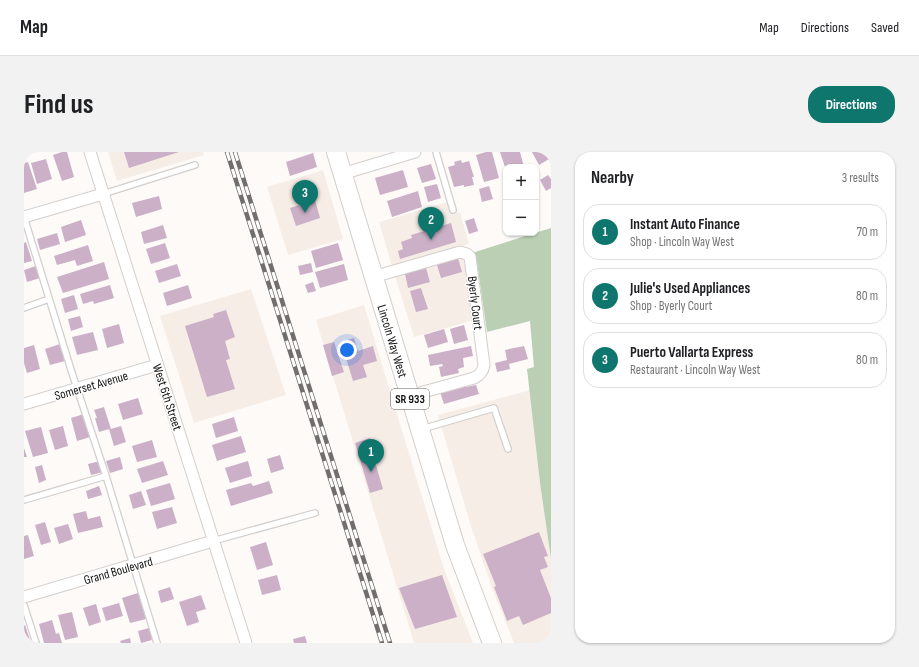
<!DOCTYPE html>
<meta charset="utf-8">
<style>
:root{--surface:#fff;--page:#f2f2f2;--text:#202124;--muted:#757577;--line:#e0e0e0;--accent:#0f766e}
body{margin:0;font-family:"Sofia Sans Condensed",sans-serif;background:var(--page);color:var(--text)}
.controls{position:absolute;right:12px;top:12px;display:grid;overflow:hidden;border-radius:8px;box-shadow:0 1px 3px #0004}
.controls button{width:36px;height:36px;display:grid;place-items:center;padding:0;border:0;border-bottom:1px solid var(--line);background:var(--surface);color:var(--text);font:20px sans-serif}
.you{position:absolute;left:323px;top:198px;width:14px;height:14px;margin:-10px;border:3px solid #fff;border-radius:50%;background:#1a73e8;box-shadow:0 0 0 6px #1a73e833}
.badge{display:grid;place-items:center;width:26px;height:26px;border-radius:50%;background:var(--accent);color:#fff;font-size:13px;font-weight:700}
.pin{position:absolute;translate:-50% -33px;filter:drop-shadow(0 1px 2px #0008)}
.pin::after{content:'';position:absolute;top:21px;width:14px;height:12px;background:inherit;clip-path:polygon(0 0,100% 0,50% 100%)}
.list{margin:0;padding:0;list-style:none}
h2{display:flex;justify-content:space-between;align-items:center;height:52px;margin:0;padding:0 16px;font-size:17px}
h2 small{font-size:13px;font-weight:400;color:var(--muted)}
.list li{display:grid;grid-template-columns:26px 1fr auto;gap:12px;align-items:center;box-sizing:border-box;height:56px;margin:0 8px 8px;padding:0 8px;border:1px solid var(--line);border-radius:16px}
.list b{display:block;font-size:15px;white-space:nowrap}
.list p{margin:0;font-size:13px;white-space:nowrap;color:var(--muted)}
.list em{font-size:13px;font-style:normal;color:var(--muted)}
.map{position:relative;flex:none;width:527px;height:491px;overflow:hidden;border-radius:16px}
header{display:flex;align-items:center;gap:24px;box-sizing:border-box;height:56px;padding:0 20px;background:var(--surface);border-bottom:1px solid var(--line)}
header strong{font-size:19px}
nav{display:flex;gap:22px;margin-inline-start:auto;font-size:14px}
.intro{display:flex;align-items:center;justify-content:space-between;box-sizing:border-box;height:96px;padding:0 24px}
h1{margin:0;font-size:28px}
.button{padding:10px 18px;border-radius:16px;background:var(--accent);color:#fff;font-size:14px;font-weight:700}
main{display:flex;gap:24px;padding:0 24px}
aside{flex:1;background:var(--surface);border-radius:16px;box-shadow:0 1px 3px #0004}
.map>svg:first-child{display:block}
.built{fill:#f7ede7}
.forest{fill:#bacfb3}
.building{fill:#cbb0c8}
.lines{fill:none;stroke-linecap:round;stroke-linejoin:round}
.service-casing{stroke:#d2cfcd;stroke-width:8}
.minor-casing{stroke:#d2cfcd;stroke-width:13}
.primary-casing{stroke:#d2cfcd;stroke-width:20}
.service{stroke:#fff;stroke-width:5.5}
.minor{stroke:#fff;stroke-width:11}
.primary{stroke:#fff;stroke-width:18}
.rail-casing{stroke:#706f6d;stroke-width:4.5}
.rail{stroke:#fff;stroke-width:3;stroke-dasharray:9;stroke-linecap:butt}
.labels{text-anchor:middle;stroke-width:3;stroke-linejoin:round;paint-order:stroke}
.shield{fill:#fff;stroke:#5b5a5a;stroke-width:1}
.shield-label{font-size:12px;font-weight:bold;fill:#151413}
.street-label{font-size:13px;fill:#151413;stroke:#fff}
</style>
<header>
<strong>Map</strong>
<nav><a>Map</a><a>Directions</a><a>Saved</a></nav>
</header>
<div class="intro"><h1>Find us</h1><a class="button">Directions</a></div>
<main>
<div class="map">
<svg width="527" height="491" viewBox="0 0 527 491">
<rect width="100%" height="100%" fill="#fdfaf8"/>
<path class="built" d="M84 0H179L180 3 93 29Z
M299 18 319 87 264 103 243 35Z
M424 50 428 62 436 60 445 92 368 114 355 70Z
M437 104 442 107 450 168 390 185 371 124Z
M227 137 262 243 170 271 136 164Z
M340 153 420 417 449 491H390L292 168Z
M506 238 516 331 527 407V491H490L468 436 446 371 414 263Z"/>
<path class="forest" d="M527 76V407L516 331 503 217 510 215 506 169 463 180 453 111 448 101Z"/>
<path class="building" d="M38 0H43L50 25 38 29 29 3Z
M100 0H155L105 16Z
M462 0H468L475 26 460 30 452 3Z
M476 0H496L500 15H481Z
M508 0H527V6L515 13Z
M289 1 293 15 266 24 262 10Z
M22 7 28 27 13 32 7 11Z
M437 8 438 11 445 9 450 25H448L450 33 440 35V33L430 35 424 15 431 13 430 10Z
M4 10 13 37 0 41V11Z
M407 12 412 27 398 31 393 16Z
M379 18 384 35 356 43 351 26Z
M524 23 527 27V36L522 39 516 28Z
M413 32 417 46 404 50 400 35Z
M465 34 469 47 458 50 455 37Z
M394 39 398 55 368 65 363 49Z
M135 44 138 57 112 65 108 51Z
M291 48 296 66 272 74 266 56Z
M450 66 454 79 445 82 441 69Z
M57 68 62 83 41 90 37 75Z
M427 71 432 90 376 107 374 99 379 97 377 90 388 86 387 83Z
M139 73 143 86 120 92 117 80Z
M33 81 36 92 16 98 13 87Z
M2 90 8 109 0 111V91Z
M141 91 146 106 127 112 122 97Z
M314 91 319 108 292 116 287 99Z
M64 93 69 109 53 114 51 108 33 113 30 104Z
M434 106 438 120 417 126 413 113Z
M80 110 85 127 39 141 33 125Z
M287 111 289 120 276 123 274 114Z
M153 112 157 124 135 131 131 119Z
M320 112 324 128 296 136 291 120Z
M12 114 16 126 3 130 0 118Z
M402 116 406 130 384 136 381 122Z
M289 130 292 139 284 141 281 133Z
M86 133 90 146 70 152 69 149 59 152 56 142Z
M164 133 168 146 143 154 139 141Z
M397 136 404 157 392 160 386 139Z
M50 143 54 157 41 161 37 147Z
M202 158 211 185 201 189 206 207 202 208 211 237 183 245 161 174 190 165 189 162Z
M56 164 59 175 47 179 44 167Z
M95 172 100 191 83 196 78 177Z
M440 173 444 188 430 192 426 177Z
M420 177 424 190 404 196 400 183Z
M69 180 74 198 53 203 48 185Z
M330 186 334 199 349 194 353 209 339 213 343 225 329 229 317 190Z
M310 190 320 220 308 224 299 193Z
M36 192 41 209 26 213 21 197Z
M10 193 16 217 3 221 0 211V196Z
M447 194 449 204 439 206 440 215 434 217 435 221 417 225 415 215 419 214 418 212 406 214 404 203Z
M500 194 504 207 485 212 486 217 473 220 471 211 483 208 481 198Z
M442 233V235L452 233 455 242 420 252 416 240Z
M114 246 119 262 99 268 94 252Z
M80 255 87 277 97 274 102 290 90 294 85 277 75 280 71 266H73L70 258Z
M60 262 66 285 53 289 47 266Z
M210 265 214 279 192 286 188 272Z
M39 274 44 294 31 298 25 278Z
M17 275 24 301 9 305 1 279Z
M217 284 222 300 193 309 188 293Z
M346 286 351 302 349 303 359 337 346 341 331 291Z
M128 288 133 305 113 310 108 294Z
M0 296 3 305H0Z
M256 303 260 317 247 321 243 307Z
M96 305 99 317 86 321 82 309Z
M76 309 79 320 67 323 64 312Z
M139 309 144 323 118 331 113 317Z
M224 309 228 324 206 331 201 316Z
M18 313 22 328 15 331 11 315Z
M245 329 249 341 207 354 202 338 227 331 229 334Z
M146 331 151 347 127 354 122 338Z
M75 334 78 343 64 347 62 339Z
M117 339 122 353 109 357 105 343Z
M148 355 153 371 133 377 128 360Z
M62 359 64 367 76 364 79 375 54 381 49 362Z
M21 370 27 390 17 393 11 373Z
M44 372 49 387 35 392 30 376Z
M515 380 524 404 520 405 524 415 516 418 527 446V461L499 473 495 464 483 469 470 435 472 434 459 402Z
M4 383 10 404 0 407V384Z
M242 390 249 413 233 418 226 395Z
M253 423 257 438 238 443 234 428Z
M418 423 433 465 391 477 375 436Z
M146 435 150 447 137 451 134 439Z
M114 441 122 467 106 471 98 446Z
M177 443 182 457 172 460 175 470 163 474 155 450Z
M95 451 99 464 82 469 78 456Z
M72 452 77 470 65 474 59 456Z
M48 460 54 485 41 488 34 463Z
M28 468 32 482 35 481 38 491H20L15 472Z
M1 473 6 488 0 489V474Z
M125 476 128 488 117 491 114 479Z
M281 484 283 491H270L269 487Z
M106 486 107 491H97L96 489Z"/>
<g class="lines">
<g class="service-casing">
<path id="service" d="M412 0 429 58
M79 42 171 13
M0 65 48 221 82 324 133 491
M0 156 25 147
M398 277 470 256 484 297
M0 348 82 324
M189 389 291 361
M0 453 12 491"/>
</g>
<g class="minor-casing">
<path id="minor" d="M66 0 222 491
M318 22 391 0
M0 65 79 42
M349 125 436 100 443 102 446 105 460 213C459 220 456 223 450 226L385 244
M0 252 133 213
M0 445 189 389"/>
</g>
<g class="primary-casing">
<path id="primary" d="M312 0 431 393 468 491"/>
</g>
<use href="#service" class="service"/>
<use href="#minor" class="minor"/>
<use href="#primary" class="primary"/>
<g class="rail-casing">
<path id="rail" d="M203 0 358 491
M211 0 366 491"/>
</g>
<use href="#rail" class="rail"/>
</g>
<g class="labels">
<rect class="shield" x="367" y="237" width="38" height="20" rx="3"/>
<g class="shield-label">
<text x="386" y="251">SR 933</text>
</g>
<g class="street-label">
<text transform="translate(452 151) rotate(83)" y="5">Byerly Court</text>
<text transform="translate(369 189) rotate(73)" y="5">Lincoln Way West</text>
<text transform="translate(67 233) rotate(-16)" y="5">Somerset Avenue</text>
<text transform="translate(144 245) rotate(72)" y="5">West 6th Street</text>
<text transform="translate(94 418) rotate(-16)" y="5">Grand Boulevard</text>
</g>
</g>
</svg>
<div class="controls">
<button>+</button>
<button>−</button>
</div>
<div class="you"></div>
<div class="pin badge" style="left:347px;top:320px">1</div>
<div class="pin badge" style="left:407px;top:88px">2</div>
<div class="pin badge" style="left:281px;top:61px">3</div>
</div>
<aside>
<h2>Nearby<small>3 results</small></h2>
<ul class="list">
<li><span class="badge">1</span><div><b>Instant Auto Finance</b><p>Shop · Lincoln Way West</p></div><em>70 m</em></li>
<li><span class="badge">2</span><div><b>Julie's Used Appliances</b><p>Shop · Byerly Court</p></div><em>80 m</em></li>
<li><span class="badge">3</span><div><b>Puerto Vallarta Express</b><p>Restaurant · Lincoln Way West</p></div><em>80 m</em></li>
</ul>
</aside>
</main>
